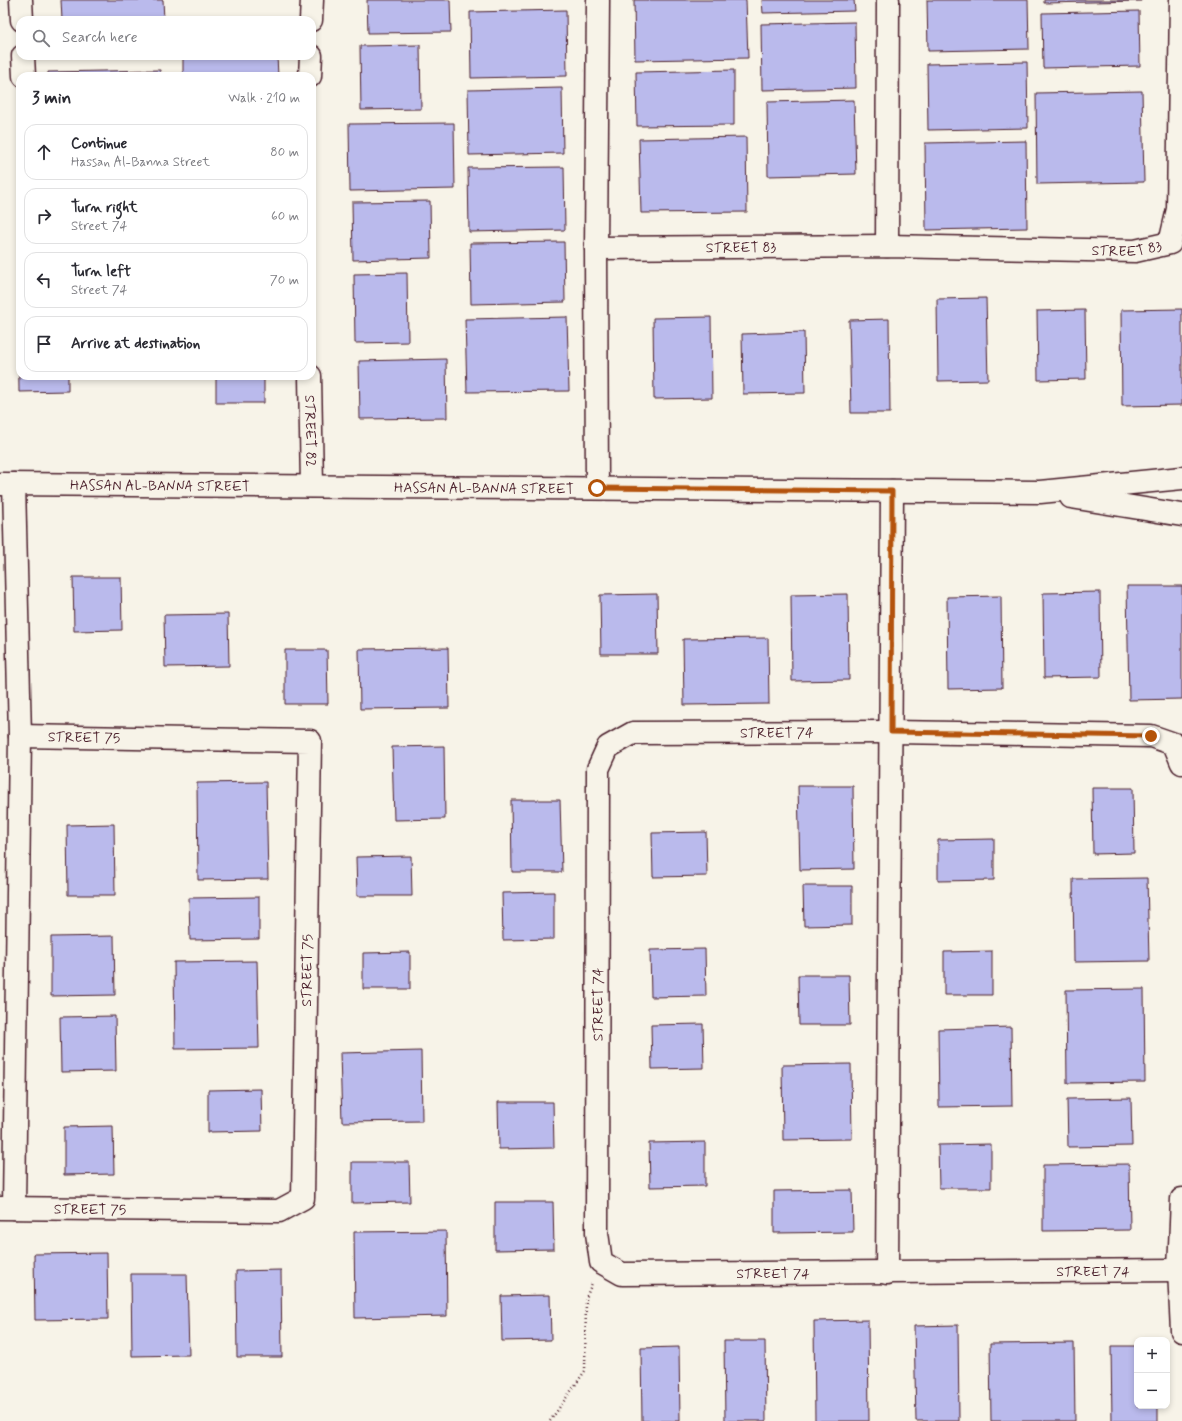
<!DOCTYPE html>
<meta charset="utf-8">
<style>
:root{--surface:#fff;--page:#f2f2f3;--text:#2b2b33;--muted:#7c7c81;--line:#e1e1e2}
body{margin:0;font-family:Mynerve,sans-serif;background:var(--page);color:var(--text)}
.controls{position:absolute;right:12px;bottom:12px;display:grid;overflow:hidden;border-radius:8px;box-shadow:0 2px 6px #0003}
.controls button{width:36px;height:36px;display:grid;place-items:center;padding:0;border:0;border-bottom:1px solid var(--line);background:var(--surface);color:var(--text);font:20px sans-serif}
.stop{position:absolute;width:12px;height:12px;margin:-9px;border:3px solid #b45309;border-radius:50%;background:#fff}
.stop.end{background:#b45309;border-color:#fff;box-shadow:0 1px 4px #0008}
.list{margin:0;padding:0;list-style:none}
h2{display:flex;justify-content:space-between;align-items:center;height:52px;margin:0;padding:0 16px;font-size:17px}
h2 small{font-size:13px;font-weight:400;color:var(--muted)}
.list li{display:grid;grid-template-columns:26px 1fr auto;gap:12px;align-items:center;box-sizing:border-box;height:56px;margin:0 8px 8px;padding:0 8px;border:1px solid var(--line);border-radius:12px}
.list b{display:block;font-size:15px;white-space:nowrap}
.list p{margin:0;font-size:13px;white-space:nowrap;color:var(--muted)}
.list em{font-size:13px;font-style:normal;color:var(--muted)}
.icon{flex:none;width:22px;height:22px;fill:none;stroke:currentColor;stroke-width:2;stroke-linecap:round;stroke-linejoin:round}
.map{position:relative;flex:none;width:1182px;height:1421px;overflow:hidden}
.search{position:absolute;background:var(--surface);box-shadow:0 2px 6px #0003;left:16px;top:16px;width:300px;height:44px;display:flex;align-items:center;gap:10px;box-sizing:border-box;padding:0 14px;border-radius:12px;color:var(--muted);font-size:15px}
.panel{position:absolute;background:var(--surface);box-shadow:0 2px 6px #0003;left:16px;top:72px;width:300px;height:308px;border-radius:12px}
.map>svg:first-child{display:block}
.building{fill:#babaec;stroke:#4a1f2b}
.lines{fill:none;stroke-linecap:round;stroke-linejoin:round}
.minor-casing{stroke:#4a1f2b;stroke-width:25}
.path{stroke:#4a1f2b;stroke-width:2.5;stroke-dasharray:1 3;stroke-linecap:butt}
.minor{stroke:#f7f3e8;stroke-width:22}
.route{stroke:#b45309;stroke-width:5}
.labels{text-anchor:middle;stroke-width:3;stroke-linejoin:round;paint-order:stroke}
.street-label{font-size:14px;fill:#4a1f2b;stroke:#f7f3e8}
</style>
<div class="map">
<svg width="1182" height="1421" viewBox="0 0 1182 1421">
<rect width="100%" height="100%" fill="#f7f3e8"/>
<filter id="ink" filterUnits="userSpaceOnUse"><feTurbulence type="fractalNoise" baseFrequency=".025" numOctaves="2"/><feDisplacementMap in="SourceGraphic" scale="8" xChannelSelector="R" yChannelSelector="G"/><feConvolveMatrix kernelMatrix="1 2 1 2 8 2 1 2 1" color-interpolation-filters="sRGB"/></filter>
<g filter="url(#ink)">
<path class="building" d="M61 0H163L164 20H62Z
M367 0H450L451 32 368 33Z
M634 0H746L748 58 635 60Z
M762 0H854L855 11 763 13Z
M927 0H1028L1029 49 928 51Z
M1044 0H1141V1L1044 3Z
M566 10 567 76 471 78 470 12Z
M1139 11 1140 66 1043 68 1042 13Z
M855 22 856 88 762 90 761 24Z
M420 45 421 109 361 110 360 46Z
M183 56H277L278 76H183Z
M1027 62 1028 128 928 130 927 64Z
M160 70V76H48V72Z
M734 70V125L637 126 636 72Z
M562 88 563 153 469 155 468 90Z
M1142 91 1144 182 1037 184 1036 93Z
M854 100 856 174 768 176 767 102Z
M454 123 455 189 350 191 349 124Z
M746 137 747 212 641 213 639 139Z
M1026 141 1027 228 926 230 925 143Z
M564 167 565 230 469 232 468 168Z
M430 201 431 258 353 260 352 202Z
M564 242 565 302 471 304 470 243Z
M407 273 408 342 355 343 354 274Z
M986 298 988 380 938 381 937 299Z
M18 306H20V376H68V391L19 392Z
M1182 309V405L1122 406 1121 310Z
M1085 310 1086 379 1038 380 1037 311Z
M567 317 569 391 467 392 465 319Z
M711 317 712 398 654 399 653 318Z
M889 319 890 413H851L849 320Z
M804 332 805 393 743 394 742 334Z
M446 359 447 418 360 419 359 361Z
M216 376H264V403H216Z
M73 577H121L122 630 74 631Z
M1127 586H1182V699L1129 700Z
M1100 592 1101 677 1044 678 1043 593Z
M657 594 658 654H601L600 595Z
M848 594 849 680 792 681 791 595Z
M1001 596 1002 688 948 689 947 597Z
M228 614 229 666 165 667 164 615Z
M768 638 769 704 684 705 683 639Z
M448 648 449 708 360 709 359 649Z
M285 650H327L328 704H285Z
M444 746 445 819 394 820 392 747Z
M266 782 268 879 198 880 197 783Z
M798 786H853L854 869 800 870Z
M1092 788H1133L1134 853 1093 854Z
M511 800H560L562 872H512Z
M114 824 115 895H68L67 825Z
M706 832 707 876 653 877 652 833Z
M994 839V880L938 881V840Z
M411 856 412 896H357L356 857Z
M1147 878 1149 961 1074 962 1073 879Z
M803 886H852V925L804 926Z
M554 892V939L503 940 502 893Z
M259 897V939L190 940 189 898Z
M114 936 115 995 51 996V937Z
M705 949 706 996 651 997 650 950Z
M992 951V995H944V952Z
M410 952V989H363V953Z
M257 961 259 1048 175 1049 174 962Z
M798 975H849L850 1025H799Z
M1144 989 1145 1082 1067 1083 1066 990Z
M115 1016 116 1071 61 1072 60 1017Z
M703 1024 704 1068 652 1069 651 1025Z
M1011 1027 1012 1106 939 1107 938 1029Z
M421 1051 422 1121 342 1122 340 1053Z
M851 1064 852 1139 783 1140 782 1065Z
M261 1089 262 1131 208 1132V1090Z
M1131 1098 1132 1146 1068 1147 1067 1099Z
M498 1102H553L554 1148 499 1149Z
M113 1126 114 1174 64 1175V1127Z
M705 1142V1186L650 1187 649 1143Z
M991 1144V1188H939L938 1145Z
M352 1162H409L410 1202 352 1203Z
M1129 1164 1130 1230 1043 1231V1165Z
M852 1190 853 1232 774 1233V1191Z
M495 1202H553L554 1249 495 1250Z
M446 1231 447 1316 355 1318 354 1232Z
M107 1253 108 1319 35 1320 34 1254Z
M281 1270 282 1357H237L236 1271Z
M131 1274H187L189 1355 132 1356Z
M550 1295 551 1340 502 1341 501 1296Z
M868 1320 869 1421H815L814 1321Z
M958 1325 959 1421H916L914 1326Z
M724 1341H765L766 1421H725Z
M1074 1343 1075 1421H991L990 1344Z
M1111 1346H1137V1406H1158V1421H1112Z
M679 1347 680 1421H642L641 1348Z"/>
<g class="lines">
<g class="minor-casing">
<g id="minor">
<path d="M21 0 22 20"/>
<path d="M311 20 312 0"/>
<path d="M23 56 24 76"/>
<path d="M310 76 311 56"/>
<path d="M887 246 888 0"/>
<path id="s1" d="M596 248 887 246 1135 251 1170 243 1178 209 1181 0"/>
<path id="s2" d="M310 376 312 486"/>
<path id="s3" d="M0 484 1040 492 1182 478"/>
<path d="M14 484 20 736 14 1208"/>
<path d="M597 488 596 248 598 0"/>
<path d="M1071 497 1182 515"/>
<path d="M1182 1199 1179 1270 1182 1331"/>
<path id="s4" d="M0 1208 279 1211 303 1198 310 741 20 736"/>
<path id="s5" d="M1179 1270 622 1274 601 1262 597 1233 598 769 608 747 633 733 891 732 1151 736 1174 744 1182 763"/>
<path d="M887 1273 892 491"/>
</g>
</g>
<path class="path" d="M550 1421 585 1371 586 1298 592 1283"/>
<use href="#minor" class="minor"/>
</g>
</g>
<g class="lines" filter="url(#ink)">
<path class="route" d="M597 488 892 491 891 732 1151 736"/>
</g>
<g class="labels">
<g class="street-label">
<text dy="5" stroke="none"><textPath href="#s1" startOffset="145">STREET 83</textPath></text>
<text dy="5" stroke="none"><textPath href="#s1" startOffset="531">STREET 83</textPath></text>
<text dy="5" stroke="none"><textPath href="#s2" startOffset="55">STREET 82</textPath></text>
<text dy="5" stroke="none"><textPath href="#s3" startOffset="160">HASSAN AL-BANNA STREET</textPath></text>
<text dy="5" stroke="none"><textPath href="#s3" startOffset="484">HASSAN AL-BANNA STREET</textPath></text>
<text dy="5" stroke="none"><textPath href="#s5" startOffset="1271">STREET 74</textPath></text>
<text transform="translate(84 737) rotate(1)" y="5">STREET 75</text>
<text dy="5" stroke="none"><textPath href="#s4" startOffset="534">STREET 75</textPath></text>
<text dy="5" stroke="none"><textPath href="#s5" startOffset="839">STREET 74</textPath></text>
<text dy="5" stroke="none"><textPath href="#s4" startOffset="90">STREET 75</textPath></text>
<text x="1093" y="1276">STREET 74</text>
<text x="773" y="1278">STREET 74</text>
</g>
</g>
</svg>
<div class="controls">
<button>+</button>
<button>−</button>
</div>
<div class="stop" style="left:597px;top:488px"></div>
<div class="stop end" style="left:1151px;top:736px"></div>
<div class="search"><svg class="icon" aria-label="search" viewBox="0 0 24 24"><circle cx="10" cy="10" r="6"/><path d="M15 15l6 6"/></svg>Search here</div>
<section class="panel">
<h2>3 min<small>Walk · 210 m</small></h2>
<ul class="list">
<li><svg class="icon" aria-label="ahead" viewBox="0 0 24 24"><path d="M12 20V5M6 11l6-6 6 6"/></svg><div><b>Continue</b><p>Hassan Al-Banna Street</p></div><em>80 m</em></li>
<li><svg class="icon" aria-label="right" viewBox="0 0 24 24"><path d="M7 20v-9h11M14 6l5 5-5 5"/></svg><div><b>Turn right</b><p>Street 74</p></div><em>60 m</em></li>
<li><svg class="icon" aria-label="left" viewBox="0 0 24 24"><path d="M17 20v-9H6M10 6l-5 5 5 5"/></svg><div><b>Turn left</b><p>Street 74</p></div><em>70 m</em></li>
<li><svg class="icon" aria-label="arrive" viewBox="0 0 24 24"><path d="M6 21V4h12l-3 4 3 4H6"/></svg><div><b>Arrive at destination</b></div></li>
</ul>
</section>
</div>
